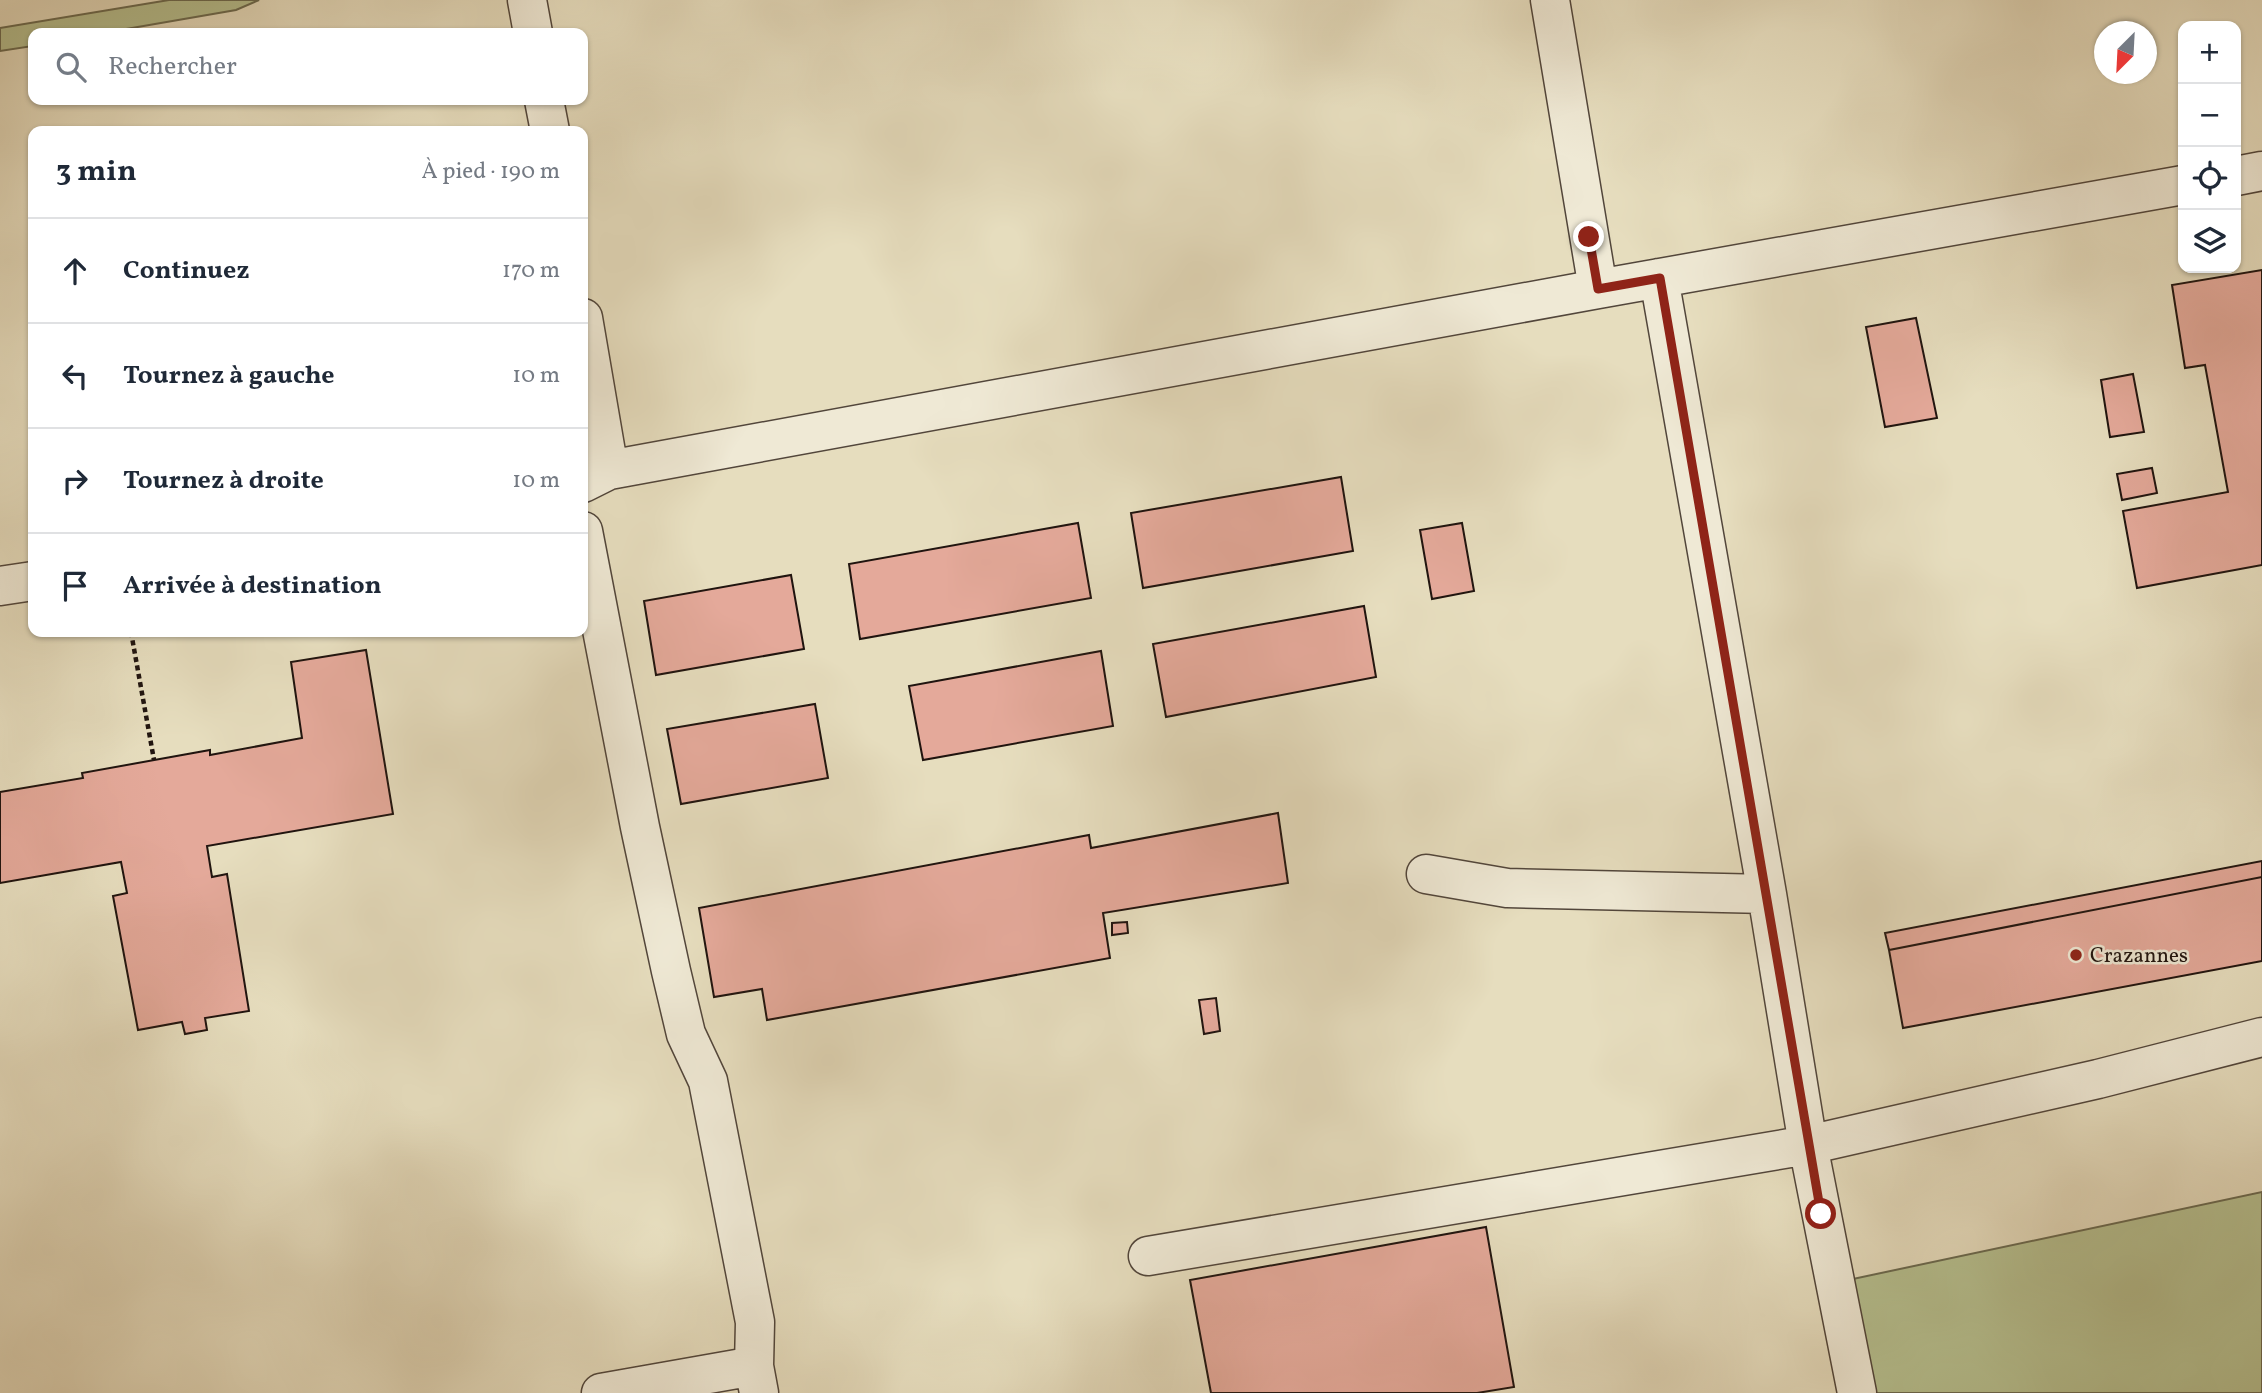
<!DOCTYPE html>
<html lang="fr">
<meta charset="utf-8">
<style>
:root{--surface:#fff;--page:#f6f6f7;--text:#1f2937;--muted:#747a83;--line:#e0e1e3}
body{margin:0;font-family:Vollkorn,serif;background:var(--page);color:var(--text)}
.controls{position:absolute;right:21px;top:21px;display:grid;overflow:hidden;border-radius:14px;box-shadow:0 2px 5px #0004}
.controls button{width:63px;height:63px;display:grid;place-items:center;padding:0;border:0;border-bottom:2px solid var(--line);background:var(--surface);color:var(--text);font:35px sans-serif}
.compass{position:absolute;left:2094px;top:21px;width:63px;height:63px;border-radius:50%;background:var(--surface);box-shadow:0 2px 5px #0004;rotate:204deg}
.stop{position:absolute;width:21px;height:21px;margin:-16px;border:5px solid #8f2418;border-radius:50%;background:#fff}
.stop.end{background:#8f2418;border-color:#fff;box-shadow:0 2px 7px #0008}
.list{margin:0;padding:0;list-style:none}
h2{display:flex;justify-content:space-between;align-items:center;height:91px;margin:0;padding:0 28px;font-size:30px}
h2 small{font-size:23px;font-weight:400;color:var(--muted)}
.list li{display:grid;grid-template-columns:46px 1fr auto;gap:21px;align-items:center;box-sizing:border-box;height:105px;padding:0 28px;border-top:2px solid var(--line)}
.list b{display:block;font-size:26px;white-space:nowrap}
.list em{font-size:23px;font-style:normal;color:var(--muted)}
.icon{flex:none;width:38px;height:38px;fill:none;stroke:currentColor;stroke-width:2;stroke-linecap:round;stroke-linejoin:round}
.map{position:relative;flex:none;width:2262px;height:1393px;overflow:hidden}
.search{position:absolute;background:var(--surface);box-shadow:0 2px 5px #0004;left:28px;top:28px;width:560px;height:77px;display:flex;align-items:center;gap:18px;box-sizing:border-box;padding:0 24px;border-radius:14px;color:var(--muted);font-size:26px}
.panel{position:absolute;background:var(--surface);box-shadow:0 2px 5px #0004;left:28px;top:126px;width:560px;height:511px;border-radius:14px}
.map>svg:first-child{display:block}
.green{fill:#b6c090;stroke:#6b6a50;stroke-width:2}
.building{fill:#e4a99a;stroke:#20140f;stroke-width:2}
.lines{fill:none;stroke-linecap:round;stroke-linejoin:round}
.minor-casing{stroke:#52463b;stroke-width:41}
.path{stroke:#20140f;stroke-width:4.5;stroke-dasharray:5 3.5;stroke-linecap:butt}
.minor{stroke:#efe9d5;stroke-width:38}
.route{stroke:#8f2418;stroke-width:9}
.poi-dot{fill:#8f2418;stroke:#efe9d5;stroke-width:2.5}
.labels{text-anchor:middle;stroke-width:5;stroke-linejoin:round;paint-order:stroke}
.poi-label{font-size:21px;fill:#20140f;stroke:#efe9d5;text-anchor:start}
</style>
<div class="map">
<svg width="2262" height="1393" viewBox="0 0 2262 1393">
<rect width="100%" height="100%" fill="#e6ddbe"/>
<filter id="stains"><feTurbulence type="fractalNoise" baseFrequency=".00286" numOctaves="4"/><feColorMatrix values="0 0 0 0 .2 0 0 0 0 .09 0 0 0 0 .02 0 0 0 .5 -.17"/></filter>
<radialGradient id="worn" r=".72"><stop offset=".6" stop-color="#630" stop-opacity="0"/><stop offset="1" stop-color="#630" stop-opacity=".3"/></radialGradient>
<path class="green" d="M169 0H259L236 10 103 33H33V46L0 51V28Z
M2262 1192V1393H1857L1834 1283Z"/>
<path class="building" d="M2262 270V565L2137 588 2123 511 2228 492 2205 365 2185 368 2172 285Z
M1916 318 1937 418 1885 427 1866 327Z
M2133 374 2144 432 2110 437 2101 380Z
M2152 468 2157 493 2122 500 2117 474Z
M1341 477 1353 551 1143 588 1131 513Z
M1078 523 1091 598 860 639 849 564Z
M1462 523 1474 591 1432 599 1420 530Z
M791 575 804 649 656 675 644 601Z
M1364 606 1376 677 1166 717 1153 644Z
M366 650 393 814 207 846 212 877 227 874 249 1011 205 1018 207 1030 185 1034 182 1022 138 1030 113 896 127 893 121 862 0 883V792L83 778 82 773 210 750V755L302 738 291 662Z
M1101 651 1113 726 923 760 909 686Z
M815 704 828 778 681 804 667 729Z
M1278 813 1288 883 1103 913 1110 958 767 1020 762 989 714 997 699 908 1089 835 1091 848Z
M2262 861V877L1889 950 1885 933Z
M2262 877V961L1903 1028 1889 950Z
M1127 922 1128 933 1112 935V923Z
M1216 998 1220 1031 1204 1034 1199 1000Z
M1486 1227 1514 1387 1477 1393H1211L1190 1280Z"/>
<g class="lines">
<g class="minor-casing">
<path id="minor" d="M527 0 533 33
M1550 0 1598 289
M544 100 550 131
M2236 176 2262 171
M1659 278 1767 894 1808 1145 1857 1393
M583 318 609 470
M583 483 609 470 1598 289 2183 185
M583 531 640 827 671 971 686 1034 708 1081 755 1322 754 1366 759 1393
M0 586 33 581
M1426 874 1507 888 1767 894
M1148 1256 1808 1145 2098 1079 2262 1037
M601 1393 754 1366"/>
</g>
<path class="path" d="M131 632 154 760"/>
<use href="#minor" class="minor"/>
</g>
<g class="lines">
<path class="route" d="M1589 237 1598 289 1660 278 1821 1214"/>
</g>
<circle class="poi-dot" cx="2076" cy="955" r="7"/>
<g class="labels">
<g class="poi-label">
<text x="2090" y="962">Crazannes</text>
</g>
</g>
<rect width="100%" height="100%" filter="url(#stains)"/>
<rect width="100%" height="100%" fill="url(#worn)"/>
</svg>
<div class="controls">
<button>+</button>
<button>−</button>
<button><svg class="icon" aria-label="locate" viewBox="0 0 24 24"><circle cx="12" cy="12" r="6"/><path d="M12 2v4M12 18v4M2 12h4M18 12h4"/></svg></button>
<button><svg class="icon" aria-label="layers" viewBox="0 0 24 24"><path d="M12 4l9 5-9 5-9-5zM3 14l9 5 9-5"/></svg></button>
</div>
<svg class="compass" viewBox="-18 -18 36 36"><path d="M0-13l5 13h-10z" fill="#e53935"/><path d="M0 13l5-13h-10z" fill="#747a83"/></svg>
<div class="stop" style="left:1821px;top:1214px"></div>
<div class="stop end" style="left:1589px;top:237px"></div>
<div class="search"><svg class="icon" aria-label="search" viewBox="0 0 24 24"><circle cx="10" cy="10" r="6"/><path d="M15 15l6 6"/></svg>Rechercher</div>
<section class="panel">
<h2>3 min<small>À pied · 190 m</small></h2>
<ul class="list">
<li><svg class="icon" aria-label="ahead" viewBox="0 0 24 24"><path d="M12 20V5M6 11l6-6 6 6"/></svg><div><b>Continuez</b></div><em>170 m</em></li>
<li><svg class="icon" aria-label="left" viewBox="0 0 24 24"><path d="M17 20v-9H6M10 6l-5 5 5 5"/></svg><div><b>Tournez à gauche</b></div><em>10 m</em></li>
<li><svg class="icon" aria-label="right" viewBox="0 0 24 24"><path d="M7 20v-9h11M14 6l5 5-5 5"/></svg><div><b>Tournez à droite</b></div><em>10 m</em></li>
<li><svg class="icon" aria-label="arrive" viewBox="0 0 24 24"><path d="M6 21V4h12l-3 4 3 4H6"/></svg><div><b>Arrivée à destination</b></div></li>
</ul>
</section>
</div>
